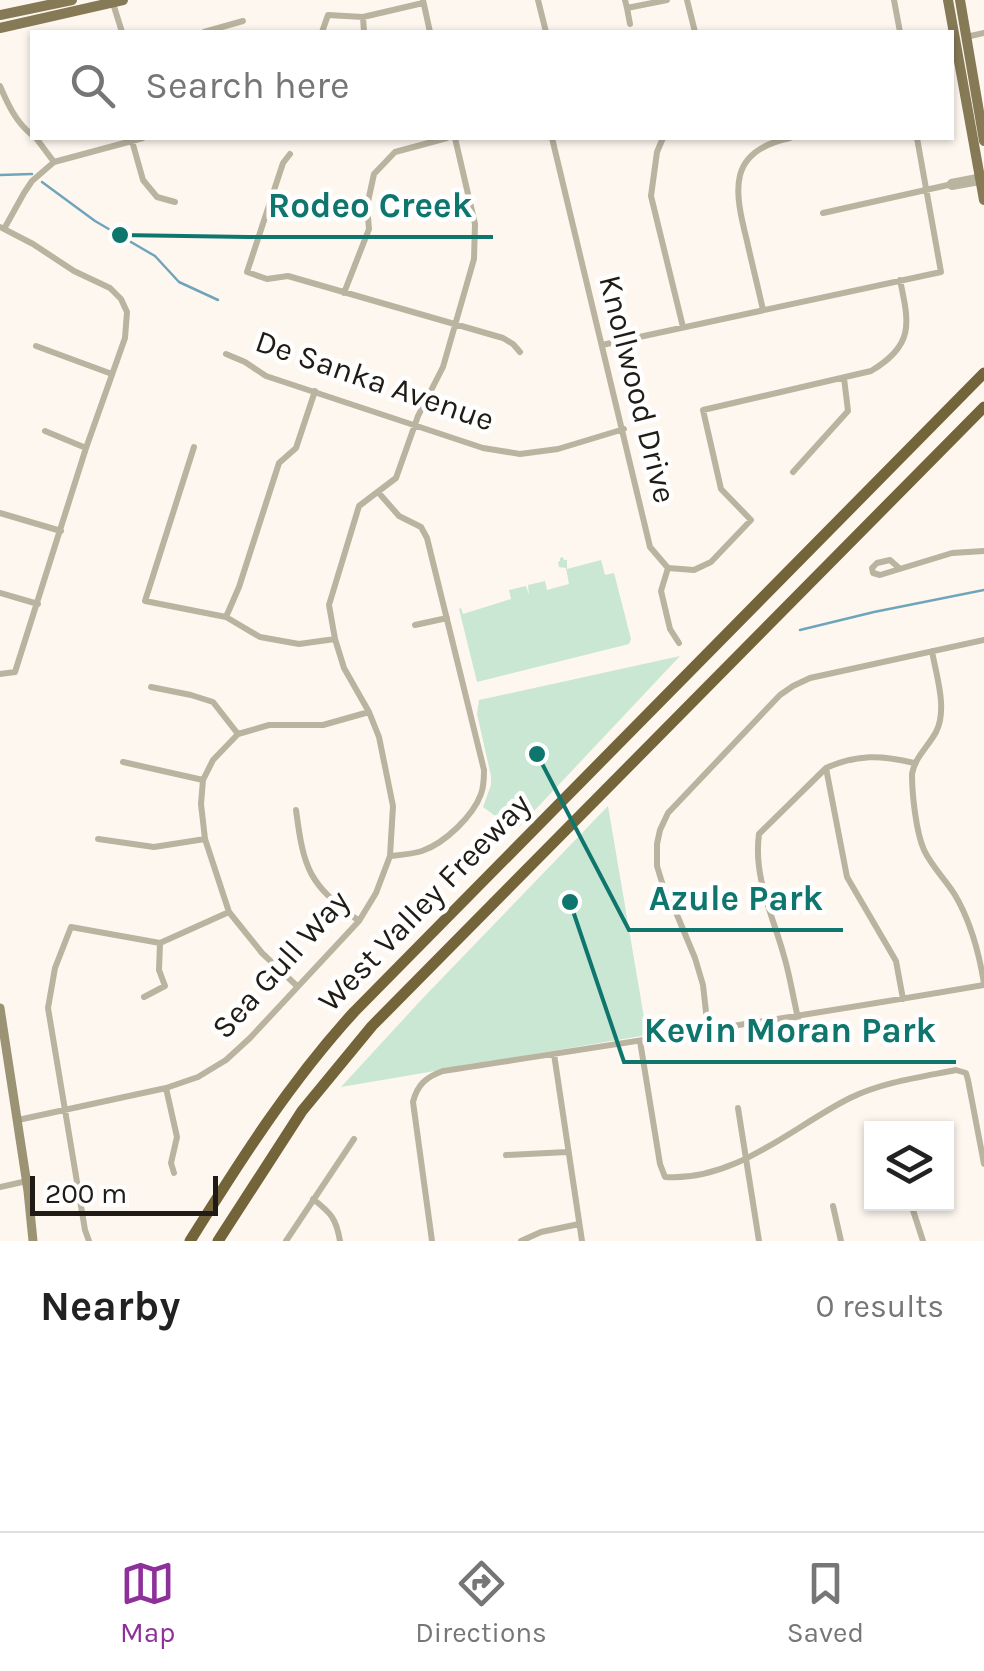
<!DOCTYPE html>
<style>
:root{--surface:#fff;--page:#f6f6f6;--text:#222;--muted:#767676;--line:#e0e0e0;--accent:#8e309a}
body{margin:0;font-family:Karla,sans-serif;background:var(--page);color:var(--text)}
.controls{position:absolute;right:30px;bottom:30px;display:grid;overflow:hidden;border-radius:0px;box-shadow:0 2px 8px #0004}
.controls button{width:90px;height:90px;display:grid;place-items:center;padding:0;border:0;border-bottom:2px solid var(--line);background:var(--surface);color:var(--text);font:50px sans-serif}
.scale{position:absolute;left:30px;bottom:25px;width:188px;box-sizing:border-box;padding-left:10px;border:5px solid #201b15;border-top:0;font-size:28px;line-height:35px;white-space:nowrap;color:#201b15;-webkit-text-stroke:8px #fff;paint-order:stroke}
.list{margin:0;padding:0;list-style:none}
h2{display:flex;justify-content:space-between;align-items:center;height:130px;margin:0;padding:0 40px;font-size:42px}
h2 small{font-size:32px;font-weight:400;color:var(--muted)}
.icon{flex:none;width:55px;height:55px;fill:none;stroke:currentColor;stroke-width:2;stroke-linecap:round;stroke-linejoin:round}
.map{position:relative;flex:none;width:984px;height:1241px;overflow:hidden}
.search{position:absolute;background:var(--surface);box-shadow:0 2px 8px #0004;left:30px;right:30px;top:30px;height:110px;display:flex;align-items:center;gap:25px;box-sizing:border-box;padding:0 35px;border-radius:0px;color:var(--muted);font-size:38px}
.sheet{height:290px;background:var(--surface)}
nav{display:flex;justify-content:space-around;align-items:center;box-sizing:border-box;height:140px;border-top:2px solid var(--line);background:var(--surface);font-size:28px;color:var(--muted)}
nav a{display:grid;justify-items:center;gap:5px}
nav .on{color:var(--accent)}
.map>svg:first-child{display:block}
.green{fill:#c9e7d3}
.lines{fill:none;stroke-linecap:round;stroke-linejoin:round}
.stream{stroke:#6fa5ba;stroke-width:2.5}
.street{stroke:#bab39f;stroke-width:6}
.secondary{stroke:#9c9274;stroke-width:9}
.primary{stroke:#867955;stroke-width:10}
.highway{stroke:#736539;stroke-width:11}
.labels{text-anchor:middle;stroke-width:9;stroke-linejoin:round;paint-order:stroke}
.street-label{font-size:32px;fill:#201b15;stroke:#fff}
.leader{fill:none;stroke:#0f766e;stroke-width:4}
.callout-dot{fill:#0f766e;stroke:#fff;stroke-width:4}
.callout-label{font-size:35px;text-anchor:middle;font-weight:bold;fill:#0f766e;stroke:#fff;stroke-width:9;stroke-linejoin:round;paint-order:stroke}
</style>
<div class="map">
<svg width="984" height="1241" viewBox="0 0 984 1241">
<rect width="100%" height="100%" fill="#fef7f0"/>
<path class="green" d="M563 557 564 560H567V569L601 560 605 575 614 573 631 639 629 644 477 682 459 609 461 608 463 614 511 599 509 590 526 586 529 595 528 585 545 581 547 590 569 584 566 568 559 567 558 562 560 561V558Z
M680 656 519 827 514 830 483 807 491 785V776L477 714 479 700Z
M608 806 647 1035 341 1087 423 998Z"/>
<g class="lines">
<path class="stream" d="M0 175 32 174
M42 182 95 221 155 256 179 282 218 300
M800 630 874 612 984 590"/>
<path class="street" d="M112 0 122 32
M423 0 430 32
M538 0 546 32
M625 0 627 8 667 0
M687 0 695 32
M894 0 900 32
M627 8 630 24
M363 17 364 32
M204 32 243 21
M322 32 328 15 363 17 423 3
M966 37 984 33
M0 86C8 105 16 122 32 135
M36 138 54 162
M552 138 650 547 668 568 661 591 670 629 679 643
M663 138 657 152 651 196 683 327
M132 141 143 180 157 197 175 202
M290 154 283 163 247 272 267 279 288 276 503 338 513 344 520 352
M948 185 952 187 980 182
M823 213 948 185 951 182 982 176
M0 227 33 244 74 271 110 288 121 299 127 312 125 338 86 448 15 672 0 674
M4 229 24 193 32 181 54 162 143 138
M344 293 369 229 367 206 374 174 395 152 447 138
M763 310C758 287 752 264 747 241 734 190 727 151 790 138
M602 345 941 272 917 138
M36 346 112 374
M226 354 245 362 266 376 483 448 520 454 558 449 624 429
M45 431 86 448
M194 447 145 601 226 617 260 637 299 644 335 639
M793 472 848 411 844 378
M378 492 399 516 421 527 427 538 484 770C484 778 484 786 481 794 473 816 445 843 422 851 413 854 400 855 390 856
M0 513 61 531
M668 568 694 570 711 562 751 520 721 489 703 410 871 371C915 345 909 323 900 280
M899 568 890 560 877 563 872 568 873 573 880 575 952 553 984 551
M0 593 38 604
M226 617 239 587 279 463 296 448 315 391
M415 625 447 618
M932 651C936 675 948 709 936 732 928 747 915 757 912 774 912 794 916 832 924 850 932 867 946 880 955 895 971 922 979 953 984 983
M151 687 191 695 213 702 238 734
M123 762 203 780
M826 768 847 877 896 961 903 999
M296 810C304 871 309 884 359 921
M98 839 154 847 205 839
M297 986 262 953 229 912 205 839 201 804 203 780 213 760 238 734 269 725H323L369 712
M144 997 165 986 159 970 160 943
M798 1018C793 997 790 976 784 956 773 916 753 877 759 834L826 768C857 754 882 755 914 763
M708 1030 703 985 695 958 675 910 664 889 657 866V844L660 830 668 813 780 695 793 686 810 678 984 640
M640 1041 660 1164 665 1177C735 1182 792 1127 850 1098 883 1082 921 1077 956 1070L966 1073 968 1080 984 1164
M554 1054 582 1241
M166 1088 177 1137 171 1163 174 1173
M738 1108 759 1241
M18 1120 166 1088 198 1077 226 1060 250 1038 359 921 376 893 390 856 393 806 379 737 369 712 344 668 335 639 329 605 359 506 396 478 418 416 443 367 474 259 475 224 455 138
M506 1155 567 1152
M0 1187 27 1181
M313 1199C331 1213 336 1218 340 1241
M911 1204 923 1241
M833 1206 841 1241
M89 1241 85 1230 48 1008 55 968 71 927 160 943 229 912
M286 1241 354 1139
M432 1241 413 1102C417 1085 426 1077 443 1071 624 1043 804 1016 984 985
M521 1241 541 1232 579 1224"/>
<path class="secondary" d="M0 1008 28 1191 33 1241"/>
<path class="primary" d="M948 0 984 200
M960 0 984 141
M0 15 72 0
M0 28 123 0"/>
<path class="highway" d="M190 1241C240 1161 290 1082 354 1012L984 373
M218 1241 302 1111 372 1026 984 407"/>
</g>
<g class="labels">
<g class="street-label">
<text transform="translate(375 380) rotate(19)" y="11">De Sanka Avenue</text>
<text transform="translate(638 389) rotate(76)" y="11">Knollwood Drive</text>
<text transform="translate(424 902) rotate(-46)" y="11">West Valley Freeway</text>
<text transform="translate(280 964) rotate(-48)" y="11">Sea Gull Way</text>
</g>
</g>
<path class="leader" d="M120 235L248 237H493M537 754L629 930H843M570 902L624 1062H956"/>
<g class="callout-dot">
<circle cx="120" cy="235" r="10"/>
<circle cx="537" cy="754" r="10"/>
<circle cx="570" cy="902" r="10"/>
</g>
<g class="callout-label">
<text x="370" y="217">Rodeo Creek</text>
<text x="736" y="910">Azule Park</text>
<text x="790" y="1042">Kevin Moran Park</text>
</g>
</svg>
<div class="controls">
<button><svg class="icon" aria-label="layers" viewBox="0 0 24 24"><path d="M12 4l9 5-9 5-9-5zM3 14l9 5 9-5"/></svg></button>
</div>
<div class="scale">200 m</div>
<div class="search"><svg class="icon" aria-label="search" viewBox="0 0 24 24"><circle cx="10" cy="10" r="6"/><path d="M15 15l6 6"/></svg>Search here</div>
</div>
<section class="sheet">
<h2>Nearby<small>0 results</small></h2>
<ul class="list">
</ul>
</section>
<nav>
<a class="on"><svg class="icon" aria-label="map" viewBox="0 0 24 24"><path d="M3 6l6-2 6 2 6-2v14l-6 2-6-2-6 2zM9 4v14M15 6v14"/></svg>Map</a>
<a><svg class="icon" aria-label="directions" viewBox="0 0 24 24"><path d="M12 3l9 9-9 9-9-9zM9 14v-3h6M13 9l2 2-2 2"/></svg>Directions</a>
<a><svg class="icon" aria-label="saved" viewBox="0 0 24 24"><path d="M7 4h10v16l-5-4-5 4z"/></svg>Saved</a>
</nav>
